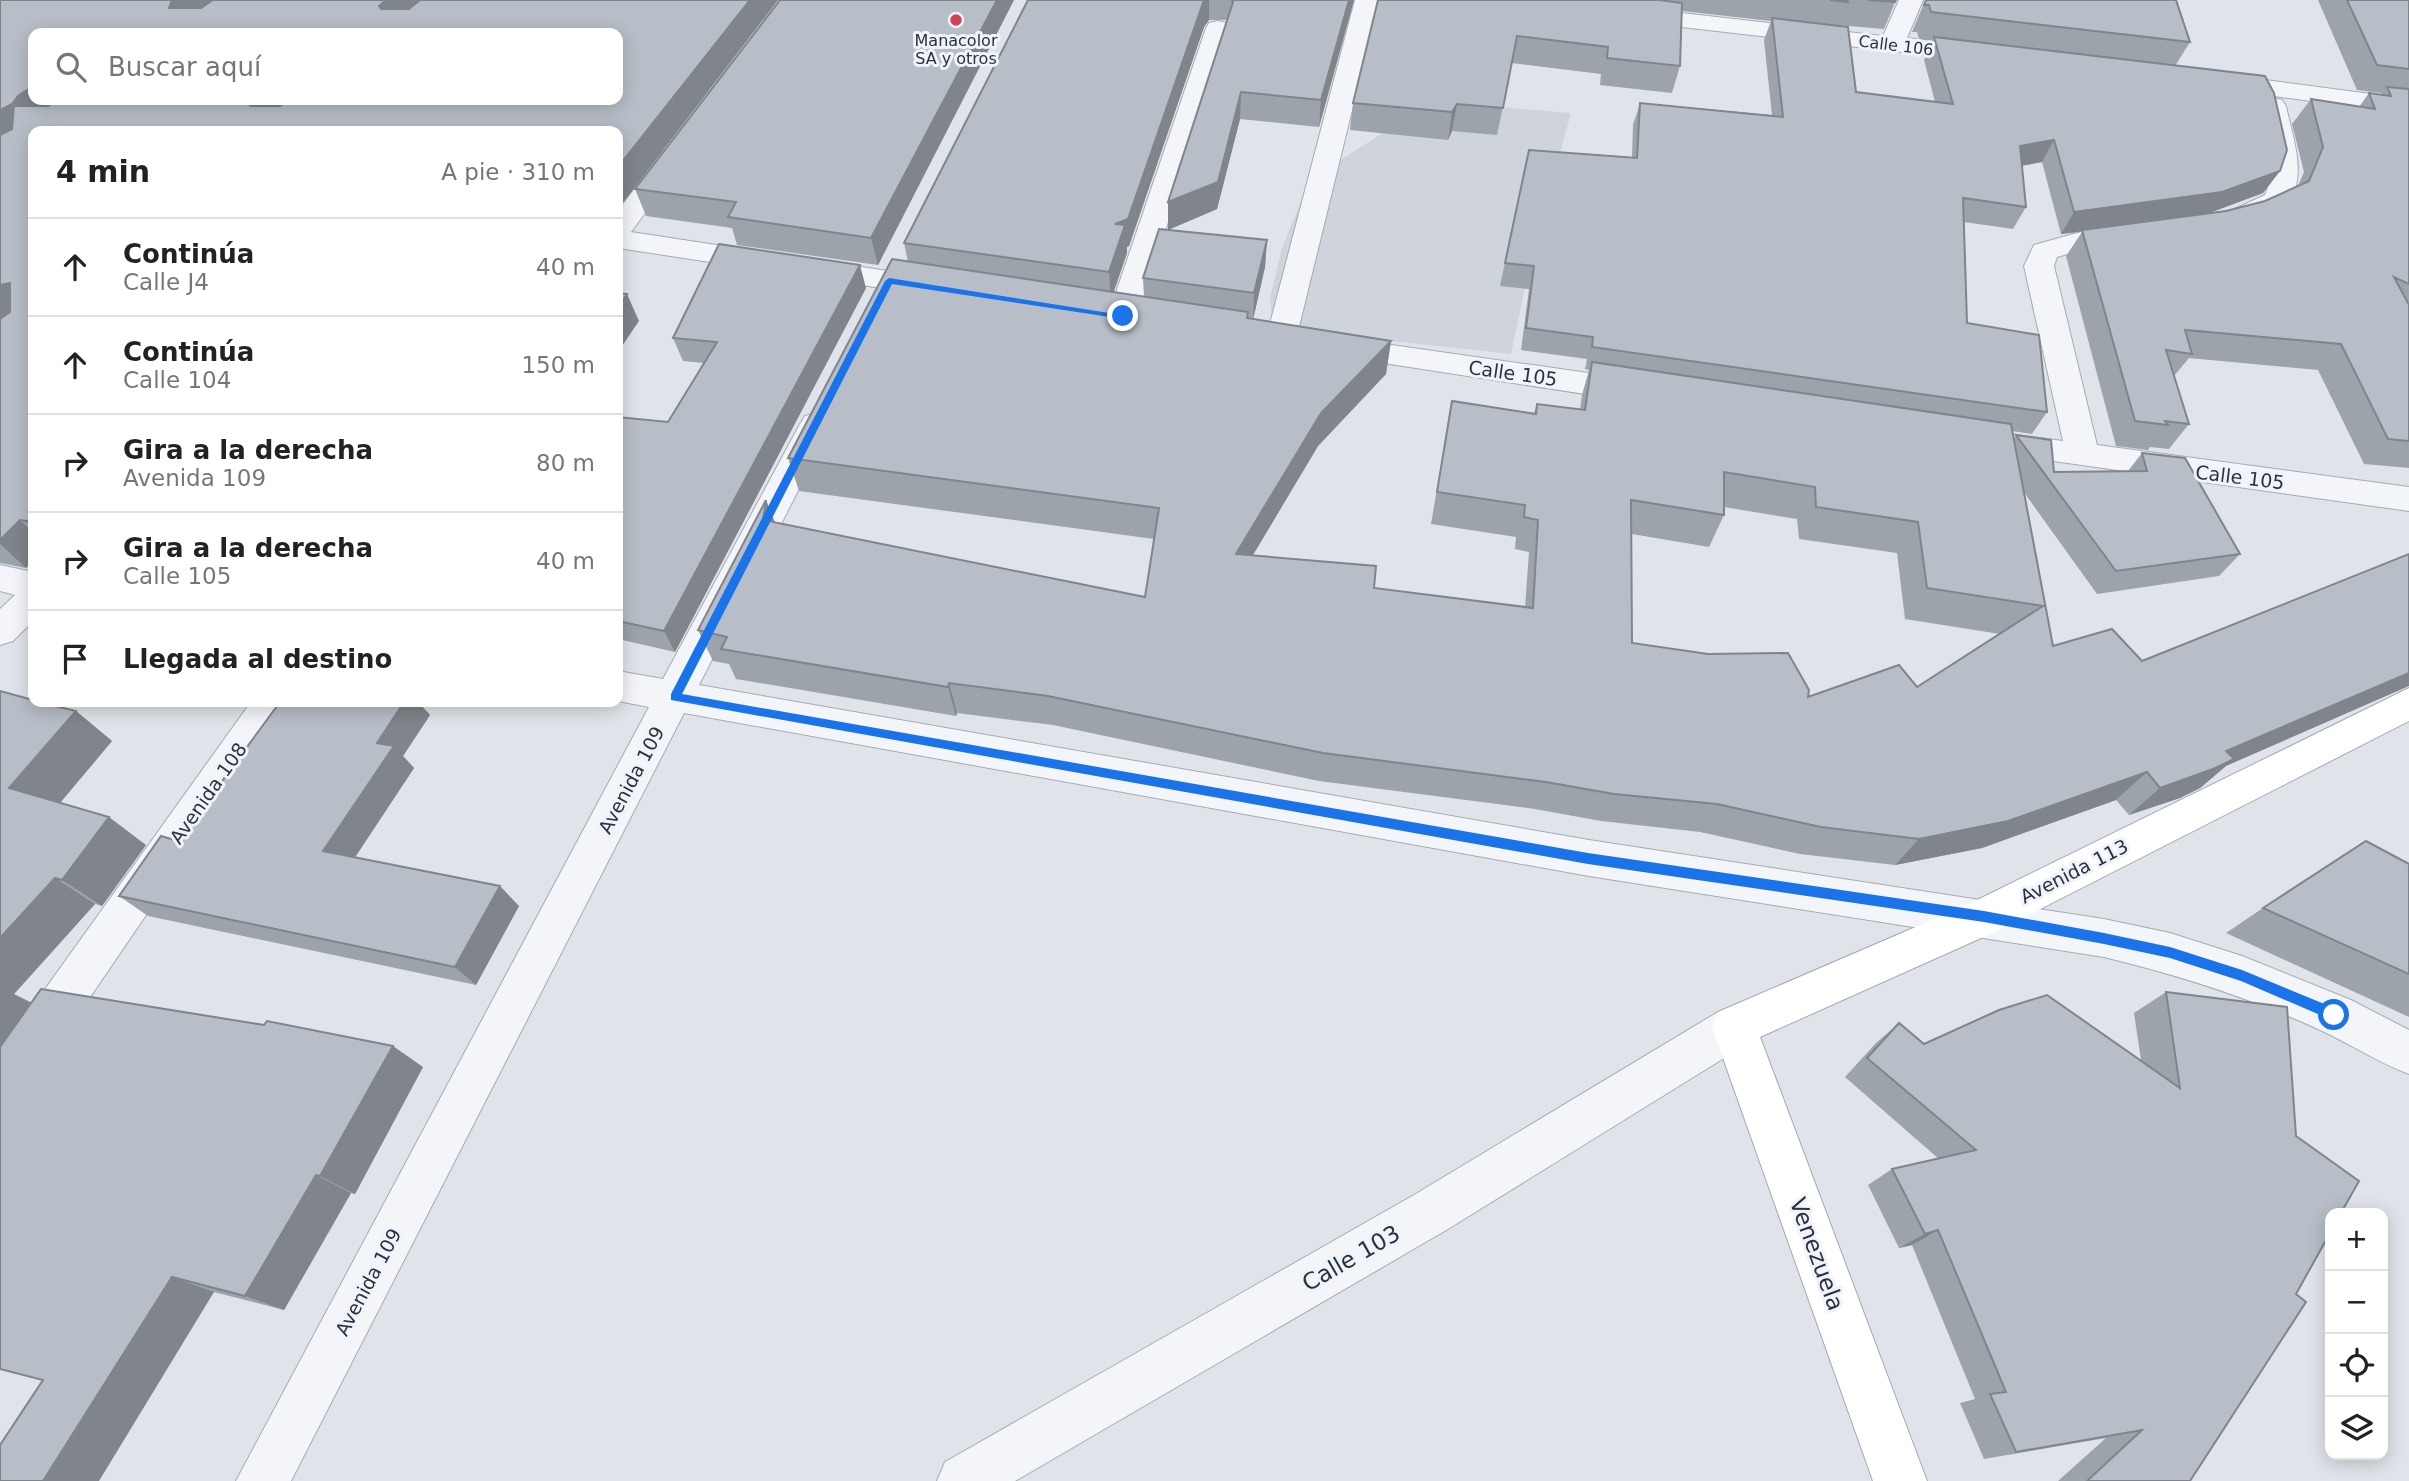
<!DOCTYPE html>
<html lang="es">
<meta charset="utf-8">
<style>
:root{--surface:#fff;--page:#f2f2f2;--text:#222;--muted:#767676;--line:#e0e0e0}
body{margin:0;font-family:"DejaVu Sans",sans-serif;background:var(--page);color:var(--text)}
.controls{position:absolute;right:21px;bottom:21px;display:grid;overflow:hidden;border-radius:14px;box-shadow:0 4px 18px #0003}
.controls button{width:63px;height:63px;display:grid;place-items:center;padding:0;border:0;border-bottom:2px solid var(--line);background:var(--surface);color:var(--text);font:35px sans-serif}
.stop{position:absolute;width:21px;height:21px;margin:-16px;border:5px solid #1a73e8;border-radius:50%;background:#fff}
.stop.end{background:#1a73e8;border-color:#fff;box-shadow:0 2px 7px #0008}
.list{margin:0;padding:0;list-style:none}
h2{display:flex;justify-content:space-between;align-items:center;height:91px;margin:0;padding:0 28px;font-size:30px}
h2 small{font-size:23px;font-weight:400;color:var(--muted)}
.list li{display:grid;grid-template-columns:46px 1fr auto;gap:21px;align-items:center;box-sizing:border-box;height:98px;padding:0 28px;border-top:2px solid var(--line)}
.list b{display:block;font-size:26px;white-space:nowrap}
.list p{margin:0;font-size:23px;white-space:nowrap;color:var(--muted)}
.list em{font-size:23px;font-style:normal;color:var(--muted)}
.icon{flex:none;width:38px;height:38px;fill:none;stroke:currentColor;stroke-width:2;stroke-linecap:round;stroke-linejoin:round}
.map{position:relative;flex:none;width:2409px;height:1481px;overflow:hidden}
.search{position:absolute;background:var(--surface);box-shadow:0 4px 18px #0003;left:28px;top:28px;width:595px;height:77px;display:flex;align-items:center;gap:18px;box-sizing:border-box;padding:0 24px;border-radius:14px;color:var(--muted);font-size:26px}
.panel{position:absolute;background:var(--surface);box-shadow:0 4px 18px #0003;left:28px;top:126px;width:595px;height:581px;border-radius:14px}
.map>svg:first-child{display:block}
.built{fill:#ced3dc}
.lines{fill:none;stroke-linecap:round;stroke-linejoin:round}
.minor-casing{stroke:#a5abb4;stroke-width:2}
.major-casing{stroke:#9fa9b6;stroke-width:2}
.minor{fill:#f3f5f8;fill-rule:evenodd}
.major{fill:#fff;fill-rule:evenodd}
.wall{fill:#9da3ab;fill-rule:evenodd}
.shaded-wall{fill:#80858b}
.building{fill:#b7bec7;stroke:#80858b;stroke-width:2;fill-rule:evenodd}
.route{fill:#1a73e8}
.poi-dot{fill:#d2425b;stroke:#f0f3f7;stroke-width:2.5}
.labels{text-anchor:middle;stroke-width:6;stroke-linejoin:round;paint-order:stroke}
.far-poi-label{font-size:16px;fill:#283242;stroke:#f0f3f7}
.far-street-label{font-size:16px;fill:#283242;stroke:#f0f3f7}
.street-label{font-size:19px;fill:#283242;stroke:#f0f3f7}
.near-street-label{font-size:23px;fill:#283242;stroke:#f0f3f7}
</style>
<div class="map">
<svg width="2409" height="1481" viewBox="0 0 2409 1481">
<rect width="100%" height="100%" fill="#e0e4ea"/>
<path class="built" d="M1405 99 1571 113 1534 246 1511 354 1273 328 1270 298 1282 248 1305 191 1336 163 1395 125Z"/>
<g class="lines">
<g class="minor-casing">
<path id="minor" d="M1355 0H1379L1296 339 1292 346 1281 349 1270 346 1266 339Z
M1899 0H1923L1907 38 1980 47 1989 49 1992 54 1989 59 1980 61 1629 21 1620 19 1617 14 1620 9 1629 7 1883 36Z
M1218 21 1227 23 1230 28 1138 316 1134 323 1123 326 1112 323 1108 316 1206 28 1209 23Z
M2220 74 2409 99V115L2211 87 2207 82 2211 77Z
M2273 98 2282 100 2286 106C2293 140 2308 175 2287 206 2268 215 2247 230 2226 225L2222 219 2226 213 2265 195 2273 173 2260 106 2264 100Z
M671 151 681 153 685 159 631 232 934 278 944 280 949 287 944 294 934 296 618 248V211L661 153Z
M2128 226 2138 229 2142 235 2138 241 2096 246 2057 257 2054 266 2097 445 2409 487V511L1989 452 1985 444 1989 436 2001 433 2063 441 2024 266 2034 245 2095 228Z
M1336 337 1637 380 1648 383 1653 391 1648 399 1637 402 1325 354 1321 347 1325 340Z
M816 413 827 416 832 424 699 685 1589 840 2104 919 2170 933 2242 956 2351 1000 2409 1030V1074C2377 1062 2349 1043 2318 1029 2248 997 2178 975 2104 957L1589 876 684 713 291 1481H236L649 707 618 701V671L663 679 800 424 805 416Z
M0 565 33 572V621L13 641 0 645V609L15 595 0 591Z
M251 702H291L16 1106 0 1112V1052Z
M1734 1006 1750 1012 1756 1027 1750 1042 1448 1229 1015 1481H937L945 1462 1414 1195 1718 1012Z"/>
</g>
<g class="major-casing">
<path id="major" d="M2409 688V721L1999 930 1760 1037 1927 1481H1873L1712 1027 1718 1012 1969 904Z"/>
</g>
<use href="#minor" class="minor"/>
<use href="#major" class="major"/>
</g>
<path class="wall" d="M0 0H778L618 209V131H33V561L26 568 0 563ZM33 33 618 100H33Z
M1014 0 878 265 737 245 732 228 646 216 635 189Z
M1028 0H1354L1319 127 1240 119 1217 209 1168 230V202L1227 20H1209L1204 27 1129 246 1127 247V253L1114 292 1144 297 1143 278 1267 240 1265 267 1253 319 1391 341 1386 374 1318 446 1253 555 1374 588 1525 607 1529 552 1515 549 1516 537 1431 524 1452 401 1534 413 1537 404 1580 410 1582 395 1589 370 1585 369 1587 359 1521 350 1529 289 1500 286 1529 150 1632 157 1633 125 1640 103 1772 115 1764 40 1771 21 1682 11 1680 66 1672 93 1600 85 1601 74 1512 63 1497 135 1452 131 1448 140 1350 130 1353 103 1378 0H1896L1884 29 1838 25 1856 92 1935 102 1924 60 1933 41 1919 39 1917 32H1912L1925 1V0H2176L2190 42 2175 66 2280 171 2263 193 2210 213 2226 211 2265 201 2298 186 2304 172 2292 124 2311 99 2359 107 2369 93 2381 95 2382 93 2357 90 2318 0H2409V468L2364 464 2318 370 2189 358 2174 376 2189 424 2169 449 2150 447 2148 450 2116 446 2066 256 2082 232 2061 234 2042 162 2022 166 2026 207 2013 229 1964 222 1967 323 2047 412 2032 434 2012 431 2014 438 2016 435 2054 472 2128 471 2142 453 2240 554 2219 576 2097 594 2023 491 2053 646 2226 766 2200 788 2180 798 2129 815 2116 800 1982 848 1895 865 1800 854 1700 832 1601 821 1535 809 1319 781 1053 725 957 713 956 716 736 679 729 664 713 661 698 630 766 500 775 522 1145 597 1154 539 799 491 788 458 908 262 904 243ZM1724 507 1797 519 1799 539 1897 553 1905 619 2000 634 1917 687 1808 697 1632 643V534L1709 547 1724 515Z
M866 288 675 652 618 639V417L668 422 704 363 683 361 673 338Z
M0 691 76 711 112 741 60 803 146 845 102 906 95 904 14 994 31 1003 423 1067 355 1194 351 1193 284 1310 214 1292 43 1380 0 1369Z
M280 702H418L430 715 403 756 414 768 355 857 519 906 476 985 148 916 119 896 178 841Z
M2409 864V1017L2226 933 2263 908Z
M2166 992 2287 1007 2190 1481H2058L2106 1438 1984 1459 1960 1403 1975 1399 1912 1245 1899 1248 1868 1185 1892 1169 1939 1159 1845 1077 1876 1043 1899 1023 1924 1044 2141 1060 2134 1013Z"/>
<path class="shaded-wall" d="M172 0H231L187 33 169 8Z
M386 0H431L392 33 379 6Z
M750 0H778L618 209V167Z
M997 0H1014L878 265 871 238Z
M1203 0H1209V20L1204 27 1129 246 1127 247V253L1111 299 1109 272 1115 224Z
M1349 0H1354L1319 127 1321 100Z
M33 86V100H75L0 148V110L18 96Z
M1241 92 1240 119 1217 209 1168 230V202Z
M253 100H301L265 131 248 104Z
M1457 104 1452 131 1448 140 1452 112Z
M2054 140 2042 162 2008 168 2020 146Z
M2280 171 2263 193 2206 214 2061 234 2074 212Z
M1267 240 1265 267 1253 320 1254 293Z
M860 265 866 288 675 652 664 631Z
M10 283 33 308 0 329V285Z
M627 294 639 321 618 352V308Z
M1391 341 1386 374 1318 446 1235 585 1236 554 1321 413Z
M766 500 778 532 763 520Z
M20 520 33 533V561L26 568 0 544V540Z
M2409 673V686L2226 766 2200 788 2180 798 2129 815 2160 788 2226 751Z
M949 683 957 713 956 716 948 687Z
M404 702H418L430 715 403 756 414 768 346 871 323 851 377 743Z
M76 711 112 741 49 816 9 788Z
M2147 772 2116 800 1982 848 1895 865 1919 839Z
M109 817 146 845 102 906 62 880Z
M55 878 95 904 14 994 32 1003 0 1048V938Z
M500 886 519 906 476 985 455 967Z
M393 1046 423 1067 355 1194 320 1176Z
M316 1175 351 1193 284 1310 245 1296Z
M1938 1230 1912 1245 1899 1248 1925 1234Z
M172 1277 214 1292 99 1481H43Z"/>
<path class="building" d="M0 0H172L169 8H201L213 0H386L379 6 381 9H409L420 0H750L618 167V131H33V522L20 520 0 540V319L10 312V283L0 285V135L12 129 14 106H48L57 100H253L248 104 251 106H280L289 100H618V33H33V86L18 96 12 104 0 110Z
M780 0H997L871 238 728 217 736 202 635 189Z
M1028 0H1204L1128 219 1115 224 1125 225 1109 272 904 243Z
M1232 0H1349L1321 100 1241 92 1218 182 1168 202 1233 2Z
M1378 0H1659L1682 3 1680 66 1607 58 1608 47 1517 36 1503 108 1457 104 1452 112 1353 103Z
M1830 0H1847L1848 2Z
M1868 0H1896L1895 2Z
M1926 0H2176L2190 42 1931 12 1929 5H1924Z
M2347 0H2409V69L2377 65Z
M1772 18 1848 27 1856 92 1953 104 1934 37 2265 76 2274 93 2287 150 2280 171 2222 192 2074 212 2054 140 2020 146 2026 207 1963 198 1967 323 2039 335 2047 412 1592 347 1593 337 1526 328 1534 266 1505 263 1529 150 1637 158 1640 103 1783 117Z
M2387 87 2409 89V284L2394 277 2409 305V441L2388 439 2341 344 2185 330 2192 354 2166 350 2189 424 2165 421 2168 425 2135 421 2082 230 2226 211 2265 201 2309 181 2323 147 2311 99 2375 109 2369 93 2391 96Z
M1159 229 1267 240 1254 293 1143 278Z
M719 244 860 265 664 631 618 621V417L668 422 717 342 673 338Z
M892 259 1248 312 1247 318 1391 341 1321 413 1236 554 1376 566 1374 588 1533 608 1538 520 1524 517 1525 505 1437 492 1452 401 1536 414 1537 404 1585 410 1592 362 2011 424 2053 646 2112 629 2142 661 2409 554V673L2226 751 2234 759 2213 769 2160 788 2147 772 2008 821 1919 839 1821 827 1717 804 1614 794 1546 782 1323 753 1048 696 949 683 948 687 721 649 727 637 698 630 766 500 763 520 1145 597 1159 508 788 458ZM1724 472 1815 487 1816 507 1918 522 1927 588 2043 606 1917 687 1899 665 1808 697 1809 690 1788 653 1708 654 1632 643 1631 500 1724 515Z
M618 293 627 294 618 308Z
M2016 435 2051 440 2054 472 2147 471 2142 453 2185 458 2240 554 2116 571Z
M0 691 33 700V702H39L76 711 9 788 109 817 62 880 55 878 0 938Z
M280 702H404L377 743 394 746 323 851 500 886 455 967 119 896 161 836 178 841Z
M2366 841 2409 864V974L2263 908Z
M41 989 264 1025 267 1021 393 1046 320 1176 316 1175 245 1296 172 1277 43 1481H0V1445L43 1380 0 1369V1047Z
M2166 992 2287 1007 2296 1136 2359 1181 2341 1213H2330V1233L2296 1294 2306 1302 2190 1481H2087L2142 1430 2016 1452 1990 1394 2006 1392 1938 1230 1925 1234 1892 1169 1976 1150 1867 1058 1899 1023 1924 1044 1999 1010 2047 995 2180 1088Z"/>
<path class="route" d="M889 278 1128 316 1123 319 892 284 682 694 1588 853 1984 911 2104 933 2170 947 2242 970 2339 1010V1019L2334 1021 2241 981 2170 958 2104 944 1984 922 1588 864 671 700V694L885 281Z"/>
<circle class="poi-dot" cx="956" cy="20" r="7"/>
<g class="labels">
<g class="far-poi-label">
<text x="956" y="46">Manacolor<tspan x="956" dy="18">SA y otros</tspan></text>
</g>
<g class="far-street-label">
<text transform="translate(1896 45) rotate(7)" y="6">Calle 106</text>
</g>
<g class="street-label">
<text transform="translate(1513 373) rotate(8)" y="7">Calle 105</text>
<text transform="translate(2240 477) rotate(7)" y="7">Calle 105</text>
<text transform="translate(631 780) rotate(-62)" y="7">Avenida 109</text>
<text transform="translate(208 793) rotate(-55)" y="7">Avenida 108</text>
<text transform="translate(2074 871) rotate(-27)" y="7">Avenida 113</text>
<text transform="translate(368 1282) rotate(-62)" y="7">Avenida 109</text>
</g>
<g class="near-street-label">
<text transform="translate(1817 1254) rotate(70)" y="8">Venezuela</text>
<text transform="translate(1351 1258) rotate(-30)" y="8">Calle 103</text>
</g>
</g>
</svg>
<div class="controls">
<button>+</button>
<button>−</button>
<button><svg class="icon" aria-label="locate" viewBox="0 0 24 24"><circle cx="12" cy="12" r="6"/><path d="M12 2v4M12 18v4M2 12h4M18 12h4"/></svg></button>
<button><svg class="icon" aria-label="layers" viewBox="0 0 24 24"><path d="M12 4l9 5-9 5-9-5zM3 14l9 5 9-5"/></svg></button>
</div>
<div class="stop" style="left:2334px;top:1015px"></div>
<div class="stop end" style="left:1123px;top:316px"></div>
<div class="search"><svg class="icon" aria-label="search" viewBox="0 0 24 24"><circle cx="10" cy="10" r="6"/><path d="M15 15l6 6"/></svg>Buscar aquí</div>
<section class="panel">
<h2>4 min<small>A pie · 310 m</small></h2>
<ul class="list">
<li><svg class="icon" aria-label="ahead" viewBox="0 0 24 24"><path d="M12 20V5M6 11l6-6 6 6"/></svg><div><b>Continúa</b><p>Calle J4</p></div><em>40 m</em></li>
<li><svg class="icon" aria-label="ahead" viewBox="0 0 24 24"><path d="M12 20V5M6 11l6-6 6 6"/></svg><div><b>Continúa</b><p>Calle 104</p></div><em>150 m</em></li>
<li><svg class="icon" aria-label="right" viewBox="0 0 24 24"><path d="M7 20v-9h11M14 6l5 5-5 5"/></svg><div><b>Gira a la derecha</b><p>Avenida 109</p></div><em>80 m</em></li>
<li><svg class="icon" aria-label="right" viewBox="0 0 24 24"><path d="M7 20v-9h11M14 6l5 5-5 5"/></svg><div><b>Gira a la derecha</b><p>Calle 105</p></div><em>40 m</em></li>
<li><svg class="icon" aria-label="arrive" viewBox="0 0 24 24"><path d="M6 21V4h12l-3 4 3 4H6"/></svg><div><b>Llegada al destino</b></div></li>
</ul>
</section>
</div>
